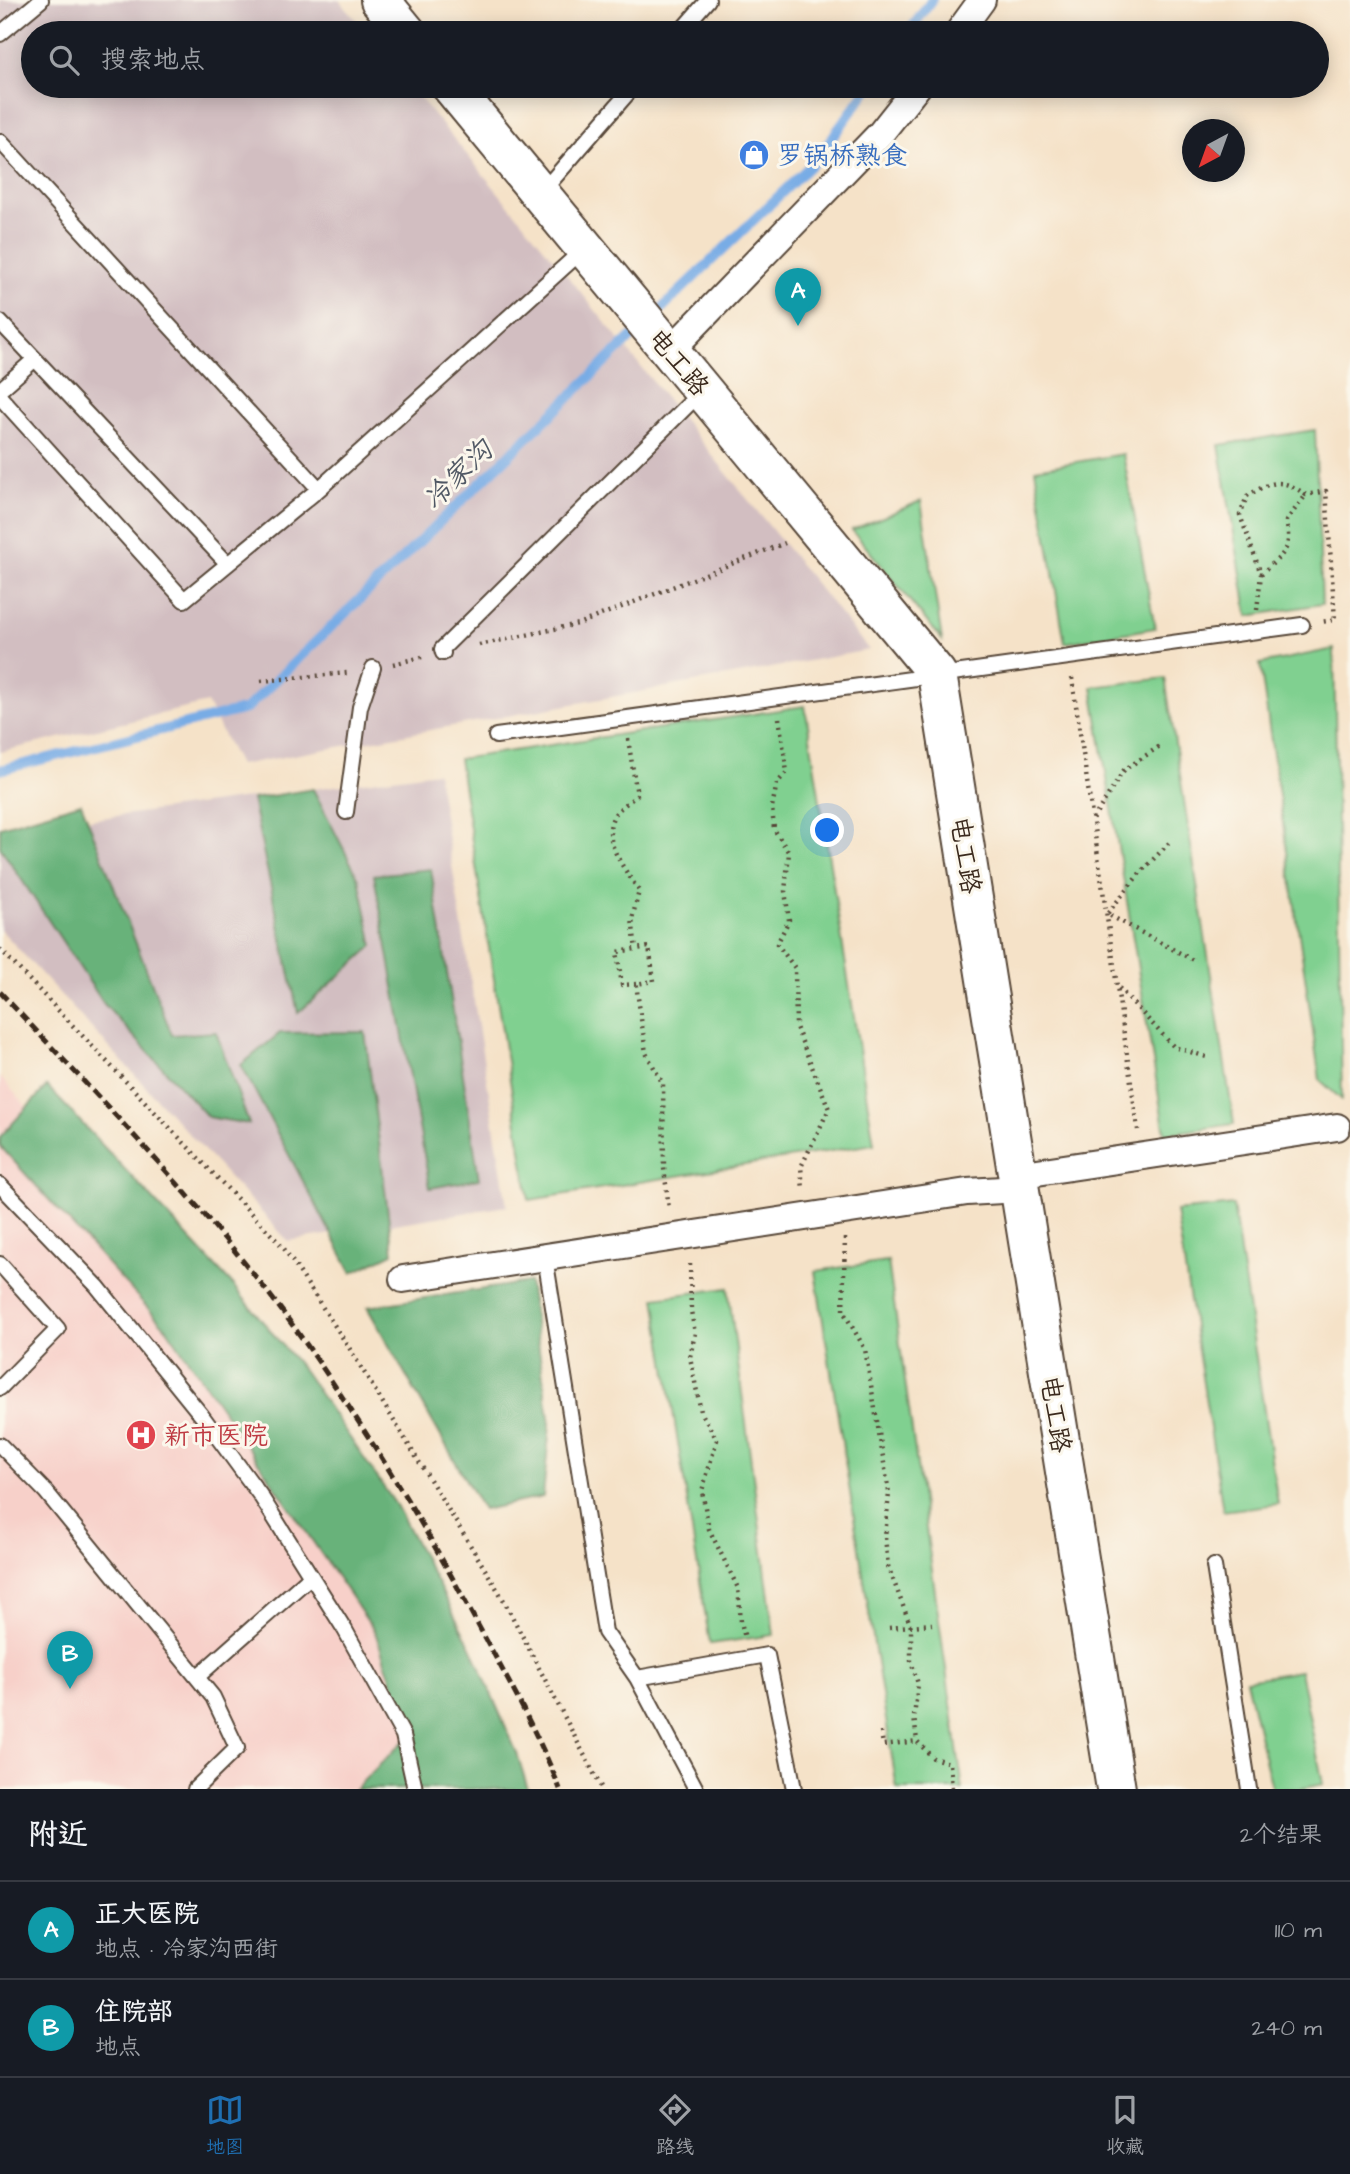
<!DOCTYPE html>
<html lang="zh">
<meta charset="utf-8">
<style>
:root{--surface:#171b24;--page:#242831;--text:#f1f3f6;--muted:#9ea1a6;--line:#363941;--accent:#1f6fb2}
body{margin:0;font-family:"Architects Daughter","LXGW WenKai TC",sans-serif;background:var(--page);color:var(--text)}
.compass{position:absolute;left:1182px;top:119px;width:63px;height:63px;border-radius:50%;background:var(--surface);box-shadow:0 4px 18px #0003;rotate:221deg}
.you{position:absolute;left:828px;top:831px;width:24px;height:24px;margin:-18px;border:5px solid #fff;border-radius:50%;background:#1a73e8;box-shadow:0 0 0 10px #1a73e833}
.badge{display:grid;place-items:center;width:46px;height:46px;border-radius:50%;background:var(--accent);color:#fff;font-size:23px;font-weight:700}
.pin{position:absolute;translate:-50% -58px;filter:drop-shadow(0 2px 4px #0008)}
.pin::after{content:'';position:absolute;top:37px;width:24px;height:21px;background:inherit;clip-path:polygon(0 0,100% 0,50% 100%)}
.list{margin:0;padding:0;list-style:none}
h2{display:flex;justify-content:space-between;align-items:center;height:91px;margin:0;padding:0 28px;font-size:30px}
h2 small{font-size:23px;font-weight:400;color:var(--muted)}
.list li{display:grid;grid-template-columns:46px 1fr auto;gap:21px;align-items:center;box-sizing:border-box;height:98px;padding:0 28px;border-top:2px solid var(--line)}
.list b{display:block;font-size:26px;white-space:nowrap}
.list p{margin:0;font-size:23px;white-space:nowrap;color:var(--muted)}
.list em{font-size:23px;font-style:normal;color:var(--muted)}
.icon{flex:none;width:38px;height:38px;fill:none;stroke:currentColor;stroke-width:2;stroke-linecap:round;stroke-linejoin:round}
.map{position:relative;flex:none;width:1350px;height:1789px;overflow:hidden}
.search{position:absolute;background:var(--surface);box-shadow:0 4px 18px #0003;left:21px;right:21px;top:21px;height:77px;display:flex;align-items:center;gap:18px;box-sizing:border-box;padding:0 24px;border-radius:38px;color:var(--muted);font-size:26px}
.sheet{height:287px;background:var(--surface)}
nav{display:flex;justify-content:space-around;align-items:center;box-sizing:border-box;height:98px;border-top:2px solid var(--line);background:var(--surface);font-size:19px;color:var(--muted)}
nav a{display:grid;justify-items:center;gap:4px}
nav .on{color:var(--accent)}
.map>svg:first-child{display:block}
.built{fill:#f7d0c9}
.industrial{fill:#d2bec1}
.green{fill:#80d090;stroke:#5e7d57;stroke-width:2}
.forest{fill:#68b27a;stroke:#526e4c;stroke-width:2}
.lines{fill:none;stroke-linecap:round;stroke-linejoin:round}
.stream{stroke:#78ace5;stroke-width:10}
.lane-casing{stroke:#574638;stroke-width:18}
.street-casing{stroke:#574638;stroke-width:30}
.secondary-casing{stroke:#574638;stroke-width:42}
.path{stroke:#574638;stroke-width:4.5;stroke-dasharray:2 5;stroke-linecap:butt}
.lane{stroke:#fff;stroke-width:14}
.street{stroke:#fff;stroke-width:26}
.secondary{stroke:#fff;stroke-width:38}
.rail{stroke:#3b2a1e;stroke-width:5;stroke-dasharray:10 5;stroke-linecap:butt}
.labels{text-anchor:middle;stroke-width:6;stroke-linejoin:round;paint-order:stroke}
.shop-label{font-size:26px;fill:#366cbe;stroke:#fbf7ec;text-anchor:start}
.street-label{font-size:26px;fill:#3b2a1e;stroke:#fbf7ec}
.health-label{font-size:26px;fill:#be3a42;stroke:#fbf7ec;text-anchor:start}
.water-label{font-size:28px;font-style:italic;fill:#505864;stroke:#fbf7ec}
</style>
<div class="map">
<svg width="1350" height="1789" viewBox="0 0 1350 1789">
<rect width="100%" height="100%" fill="#fbf7ec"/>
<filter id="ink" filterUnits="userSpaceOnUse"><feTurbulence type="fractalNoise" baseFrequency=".0143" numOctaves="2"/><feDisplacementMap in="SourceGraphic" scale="14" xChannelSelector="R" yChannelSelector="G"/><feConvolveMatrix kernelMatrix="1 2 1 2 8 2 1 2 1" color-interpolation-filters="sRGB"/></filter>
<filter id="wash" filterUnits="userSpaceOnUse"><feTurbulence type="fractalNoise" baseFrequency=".00686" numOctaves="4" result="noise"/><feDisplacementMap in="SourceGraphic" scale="28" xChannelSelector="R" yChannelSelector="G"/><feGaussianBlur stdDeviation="1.57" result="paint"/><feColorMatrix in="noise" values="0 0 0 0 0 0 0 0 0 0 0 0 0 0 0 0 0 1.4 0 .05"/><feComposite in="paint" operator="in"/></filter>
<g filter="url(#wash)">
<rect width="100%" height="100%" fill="#f5e2c8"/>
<path class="built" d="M0 1077 192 1289 470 1789H0Z"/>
<path class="industrial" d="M0 0H339L367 33H33V86H410L579 290 869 650 239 765 207 703 0 752Z
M437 772 507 1206 288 1241 0 929V832Z"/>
<path class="green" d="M1315 430 1322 604 1248 616 1219 445Z
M1123 454 1155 628 1065 643 1035 469Z
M921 501 942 640 852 530Z
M1334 649 1342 1100 1320 1080 1260 664Z
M1165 678 1234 1124 1165 1134 1092 687Z
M805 706 874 1144 529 1200 459 759Z
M1233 1205 1278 1504 1223 1511 1176 1211Z
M888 1261 963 1789H897L815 1271Z
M728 1288 774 1635 710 1644 655 1298Z
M1300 1671 1323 1784 1299 1789H1272L1246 1680Z"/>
<path class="forest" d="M313 789 359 879 373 946 298 1013 252 799Z
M81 803 172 1035 216 1032 249 1124 208 1117 104 1004 0 847V827Z
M431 869 479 1179 430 1188 374 875Z
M365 1032 393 1253 352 1273 241 1065 280 1033Z
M47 1086 231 1283 304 1371 396 1505 471 1647 517 1753 528 1789H355L410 1735 375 1632 167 1329 0 1146V1137Z
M529 1282 550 1424 543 1497 483 1510 367 1307Z"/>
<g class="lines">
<path class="stream" d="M908 33 932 0
M653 317 815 161 870 86
M0 770 246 709 642 327"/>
</g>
</g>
<g filter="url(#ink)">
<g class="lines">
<g class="lane-casing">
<path id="lane" d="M679 33 708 0
M0 34 41 0
M0 141 319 489 585 248
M541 193 634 86
M0 322 35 359 0 390
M35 359 228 564
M0 397 184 600 319 489
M443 653 442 649 702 391
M496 736 1302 625
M346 812 360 707 373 668
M0 1185 97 1286 202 1416 260 1495 345 1630 403 1735 415 1789
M545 1257 605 1632 637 1678 696 1789
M0 1264 58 1329 0 1388
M0 1445 46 1492 213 1697 237 1748 195 1789
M1214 1566 1249 1789
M197 1677 311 1576
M637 1678 767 1655 794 1789"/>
</g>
<g class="street-casing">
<path id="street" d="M958 33 982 0
M670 351 880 134 918 86
M1017 1175 1337 1127
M403 1279 967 1192 1020 1189"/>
</g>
<g class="secondary-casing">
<path id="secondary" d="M380 0 407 33
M451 86 937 674 1116 1789"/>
</g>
<path class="path" d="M1261 574C1282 554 1293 552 1286 521L1306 495
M1257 610 1261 574 1240 515 1247 496C1272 481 1281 477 1306 495L1326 491 1335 620 1321 622
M479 645 578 624 785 543
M393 664 422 657
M1072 678 1138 1130
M261 681 347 673
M779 718 787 772 777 783 772 807 774 829 789 853 785 891 789 920 777 944 795 968 796 1027 829 1109 801 1167 803 1189
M628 739 637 795C631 801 620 807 615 814 599 839 626 870 639 891L632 919 636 949
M1093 819 1124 770 1160 746
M1169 843 1140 873 1107 914 1193 960
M0 949 283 1247 348 1346 502 1597 602 1789
M636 984 622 985 617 952 649 947 654 981 636 984 646 1053 663 1084 664 1168 669 1209
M1119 988 1174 1047 1210 1058
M845 1238 843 1311 865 1349 889 1493 885 1537 888 1566 911 1627V1661L918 1684 914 1717 917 1741 933 1758 950 1763 952 1789
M690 1264 691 1311 695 1333 690 1357 701 1412 717 1440 702 1491 709 1529 738 1588 741 1622 745 1638
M889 1628 932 1624
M881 1732 883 1745 917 1741"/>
<use href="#lane" class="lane"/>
<use href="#street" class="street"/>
<use href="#secondary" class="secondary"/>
<path class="rail" d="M0 992C107 1107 218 1219 309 1348 368 1433 423 1522 472 1614 503 1671 536 1729 560 1789"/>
</g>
</g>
<defs>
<g id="shop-disc" transform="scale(1.575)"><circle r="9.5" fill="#3f7fe0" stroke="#fbf7ec"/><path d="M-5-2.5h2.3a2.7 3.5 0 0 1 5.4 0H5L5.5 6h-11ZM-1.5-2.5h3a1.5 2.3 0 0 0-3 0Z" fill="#fff"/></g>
<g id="hospital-disc" transform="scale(1.575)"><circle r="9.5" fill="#e0444e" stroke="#fbf7ec"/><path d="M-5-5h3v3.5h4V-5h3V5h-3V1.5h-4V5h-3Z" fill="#fff"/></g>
</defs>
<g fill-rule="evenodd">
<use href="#shop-disc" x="754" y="155"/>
<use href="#hospital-disc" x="141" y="1435"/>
</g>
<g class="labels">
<g class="shop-label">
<text x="777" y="164">罗锅桥熟食</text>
</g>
<g class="street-label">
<text transform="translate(679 362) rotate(50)" y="9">电工路</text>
<text transform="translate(966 855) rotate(81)" y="9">电工路</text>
<text transform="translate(1056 1414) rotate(81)" y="9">电工路</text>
</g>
<g class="health-label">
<text x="164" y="1444">新市医院</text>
</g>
<g class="water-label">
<text transform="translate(457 474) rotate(-44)" y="10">冷家沟</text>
</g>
</g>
</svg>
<svg class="compass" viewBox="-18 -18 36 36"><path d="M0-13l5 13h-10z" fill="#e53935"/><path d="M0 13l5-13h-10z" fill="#9ea1a6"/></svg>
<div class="you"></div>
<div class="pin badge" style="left:798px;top:326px;background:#0f9aa8">A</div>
<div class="pin badge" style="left:70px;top:1689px;background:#0f9aa8">B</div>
<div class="search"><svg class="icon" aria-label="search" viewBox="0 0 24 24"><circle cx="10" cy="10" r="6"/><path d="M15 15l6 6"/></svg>搜索地点</div>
</div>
<section class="sheet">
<h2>附近<small>2个结果</small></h2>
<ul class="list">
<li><span class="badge" style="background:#0f9aa8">A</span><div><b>正大医院</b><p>地点 · 冷家沟西街</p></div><em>110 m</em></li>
<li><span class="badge" style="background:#0f9aa8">B</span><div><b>住院部</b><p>地点</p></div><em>240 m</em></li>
</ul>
</section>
<nav>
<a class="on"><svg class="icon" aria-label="map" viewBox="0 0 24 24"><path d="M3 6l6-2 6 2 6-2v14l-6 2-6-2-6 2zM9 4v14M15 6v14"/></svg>地图</a>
<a><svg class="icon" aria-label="directions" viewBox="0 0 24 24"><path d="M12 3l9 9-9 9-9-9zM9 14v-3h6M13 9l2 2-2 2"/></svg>路线</a>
<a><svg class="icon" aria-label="saved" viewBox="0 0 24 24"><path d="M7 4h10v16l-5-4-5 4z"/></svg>收藏</a>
</nav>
